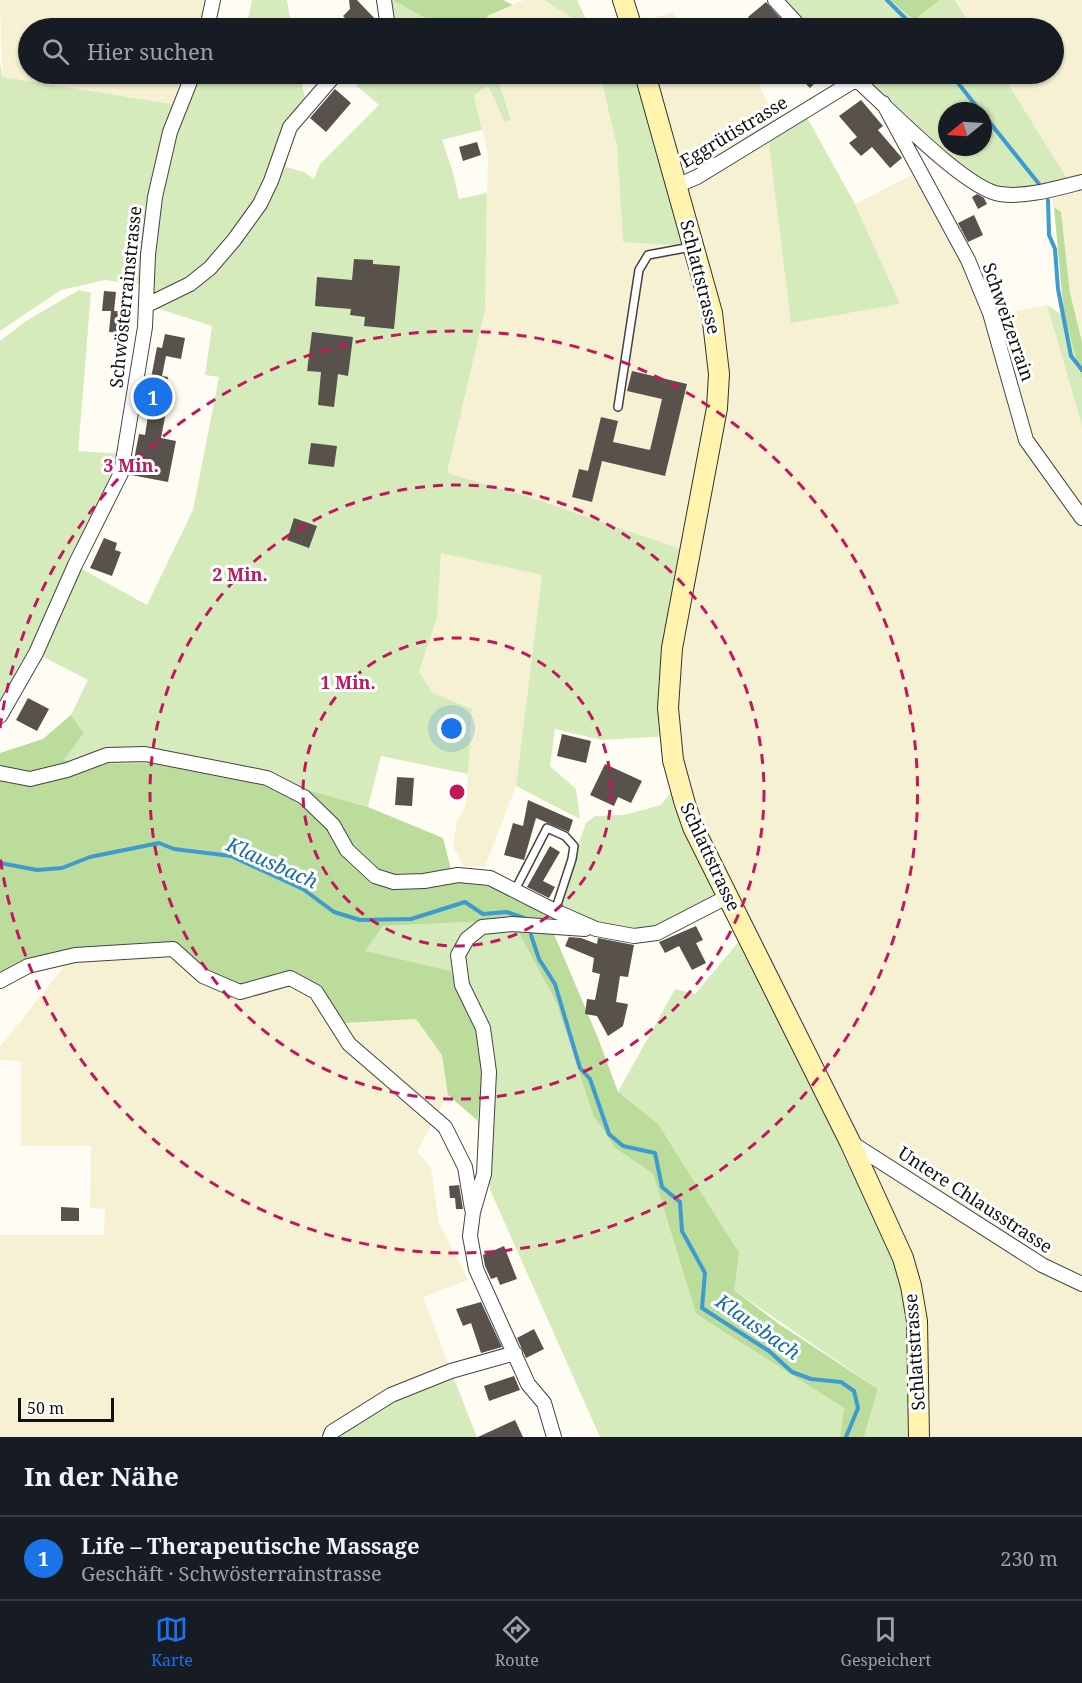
<!DOCTYPE html>
<html lang="de">
<meta charset="utf-8">
<style>
:root{--surface:#171b24;--page:#20242c;--text:#f1f3f6;--muted:#9ea1a6;--line:#363941;--accent:#1a73e8}
body{margin:0;font-family:"Noto Serif",serif;background:var(--page);color:var(--text)}
.compass{position:absolute;left:938px;top:102px;width:54px;height:54px;border-radius:50%;background:var(--surface);box-shadow:0 2px 4px #0004;rotate:252deg}
.scale{position:absolute;left:18px;bottom:15px;width:96px;box-sizing:border-box;padding-left:6px;border:3px solid #101010;border-top:0;font-size:16px;line-height:21px;white-space:nowrap;color:#101010;-webkit-text-stroke:4px #fff;paint-order:stroke}
.you{position:absolute;left:452px;top:729px;width:21px;height:21px;margin:-15px;border:4px solid #fff;border-radius:50%;background:#1a73e8;box-shadow:0 0 0 9px #1a73e833}
.badge{display:grid;place-items:center;width:39px;height:39px;border-radius:50%;background:var(--accent);color:#fff;font-size:20px;font-weight:700}
.pin{position:absolute;translate:-50% -50%;border:3px solid #fff;box-shadow:0 2px 6px #0006}
.list{margin:0;padding:0;list-style:none}
h2{display:flex;justify-content:space-between;align-items:center;height:78px;margin:0;padding:0 24px;font-size:26px}
h2 small{font-size:20px;font-weight:400;color:var(--muted)}
.list li{display:grid;grid-template-columns:39px 1fr auto;gap:18px;align-items:center;box-sizing:border-box;height:84px;padding:0 24px;border-top:2px solid var(--line)}
.list b{display:block;font-size:22px;white-space:nowrap}
.list p{margin:0;font-size:20px;white-space:nowrap;color:var(--muted)}
.list em{font-size:20px;font-style:normal;color:var(--muted)}
.icon{flex:none;width:33px;height:33px;fill:none;stroke:currentColor;stroke-width:2;stroke-linecap:round;stroke-linejoin:round}
.map{position:relative;flex:none;width:1082px;height:1437px;overflow:hidden}
.search{position:absolute;background:var(--surface);box-shadow:0 2px 4px #0004;left:18px;right:18px;top:18px;height:66px;display:flex;align-items:center;gap:15px;box-sizing:border-box;padding:0 21px;border-radius:33px;color:var(--muted);font-size:22px}
.sheet{height:162px;background:var(--surface)}
nav{display:flex;justify-content:space-around;align-items:center;box-sizing:border-box;height:84px;border-top:2px solid var(--line);background:var(--surface);font-size:16px;color:var(--muted)}
nav a{display:grid;justify-items:center;gap:3px}
nav .on{color:var(--accent)}
.map>svg:first-child{display:block}
.farmland{fill:#f6f1d2}
.green{fill:#d6ebbc;fill-rule:evenodd}
.forest{fill:#bbdc9b}
.lines{fill:none;stroke-linecap:round;stroke-linejoin:round}
.stream{stroke:#3d9bcf;stroke-width:4}
.building{fill:#59514c}
.lane-casing{stroke:#434343;stroke-width:10}
.street-casing{stroke:#434343;stroke-width:16}
.secondary-casing{stroke:#323232;stroke-width:22}
.lane{stroke:#fff;stroke-width:7}
.street{stroke:#fff;stroke-width:14}
.secondary{stroke:#fff3ae;stroke-width:20}
.ring{fill:none;stroke:#c2185b;stroke-width:3;stroke-dasharray:10 8}
.labels{text-anchor:middle;stroke-width:6;stroke-linejoin:round;paint-order:stroke}
.street-label{font-size:18px;fill:#101010;stroke:#fff}
.water-label{font-size:20px;font-style:italic;fill:#166da5;stroke:#fff}
.centre{fill:#c2185b;stroke:#fff;stroke-width:3}
.ring-label{font-size:18px;text-anchor:middle;font-weight:bold;fill:#c2185b;stroke:#fff;stroke-width:6;stroke-linejoin:round;paint-order:stroke}
</style>
<div class="map">
<svg width="1082" height="1437" viewBox="0 0 1082 1437">
<rect width="100%" height="100%" fill="#fffcf3"/>
<path class="farmland" d="M0 0H213L207 28H28V74H193L180 105 2 77Z
M524 0H544L588 28H477L489 15Z
M956 0H1082V178L1068 180 1002 74H1054V28H973Z
M674 12 681 28H632L631 25Z
M496 74H600L617 147 623 242 645 74H755L778 128 900 304 855 204 912 175 996 315 1047 305 1082 426V1437H924L670 736 690 552 529 497 447 473 485 310 488 154 474 95 488 86 505 122 511 119Z
M1082 182V342L1070 293 1061 212 1054 207 1050 190Z
M441 552 542 575 516 786 485 867 463 866 453 846 457 820 466 805 472 709 433 693 419 672 437 618Z
M178 943 205 973 290 974 321 990 345 1023 416 1019 443 1055 448 1095 417 1151 431 1168 439 1223 468 1280 423 1297 451 1371 330 1437H0V1235H104L105 1209 90 1208 91 1146H21V1061L0 1060V1047L77 950Z"/>
<path class="green" d="M252 0H287L292 28H246Z
M391 0H392L444 28H388Z
M544 0H577L590 28H588Z
M775 0H890L914 20 940 0H955L973 28H801Z
M0 62 2 77 179 105 193 74H300L307 108 290 127 286 167 304 172 314 179 320 164 379 105 358 87 350 74H496L511 120 505 122 488 86 474 95 482 130 442 140 452 169 459 199 487 193 485 310 447 473 529 497 690 552 670 736 601 740 555 729 550 766 576 789 580 819 516 786 542 575 441 553 437 618 419 672 433 693 472 709 468 774 381 756 368 807 308 790 64 760 84 733 71 715 88 680 36 653 71 574 0 700V341L26 321 79 290 91 293 78 451 125 454 75 565 147 605 193 510 219 377 205 375 212 326 147 305 146 285 105 280 61 290 0 331Z
M600 74H645L694 246 623 242 617 147Z
M850 74H1002L1068 180 1050 190H983ZM947 111H983V147H947Z
M804 112 855 204 900 304 791 323 769 144 778 128Z
M1047 305 1064 316 1082 379V426Z
M678 782 727 897 634 936 555 911 586 823 595 816 624 815 661 805Z
M510 920 520 935 556 1002 593 1115 615 1148 653 1174 696 1314 844 1408 840 1437H600L491 1192 477 1120 484 1073 365 951 383 926Z
M746 933 903 1258 924 1437H864L878 1389 734 1290 618 1092 675 989 695 994Z
M451 1371 477 1437H330L332 1432Z"/>
<path class="forest" d="M392 0H503L513 5 489 15 477 28H444Z
M890 0H940L914 20Z
M1054 207 1061 212 1070 293 1082 342V379L1064 316Z
M71 715 84 733 64 760 104 764 164 763 308 790 368 807 443 838 454 881 500 888 549 918 554 934 598 1038 618 1092 658 1124 739 1253 734 1290 779 1324 878 1389 864 1437H840L844 1408 696 1314 653 1174 615 1148 593 1115 556 1002 520 935 510 920 383 926 365 951 450 971 478 1026 484 1073 477 1120 448 1095 442 1055 416 1019 345 1023 321 990 290 974 239 987 205 973 178 943 77 950 29 959 0 972V753L43 739Z"/>
<g class="lines">
<path class="stream" d="M887 0 915 28
M951 74 980 111
M983 114 1039 184
M1048 200 1049 235 1055 249 1058 289 1071 356 1082 370
M0 863 37 870 62 868 90 857 159 843 174 849 231 856 303 889 334 912 360 920 411 919 465 902 483 914 507 912 524 918
M531 935 539 959 555 984 580 1068 590 1079 609 1134 623 1146 655 1153 662 1187 680 1202 682 1231 705 1273 702 1308 769 1351 792 1372 811 1379 841 1382 854 1391 858 1408 846 1437"/>
</g>
<path class="building" d="M349 0H357L377 21 370 28H355L343 16 350 9Z
M766 2 781 19 779 21 785 28H758L748 17Z
M796 74H824L810 88Z
M335 89 351 103 326 132 310 118Z
M861 100 883 126 878 130 902 158 890 168 872 147 861 156 849 143 857 137 839 116Z
M477 142 481 155 463 161 459 147Z
M977 194 984 198 987 204 978 209 972 197Z
M974 215 983 235 968 242 958 223Z
M354 259 373 260V264L400 266 394 329 364 326 365 317 350 315 351 309 315 306 317 277 352 280Z
M104 291 116 292 114 311 131 312 130 334 109 332 111 311H102Z
M312 332 353 337 348 376 338 374 334 407 318 405 321 372 307 371Z
M165 334 185 338 181 359 166 356 162 376 168 377 166 385 171 386 161 438 176 441 168 482 131 475 139 434 145 435 148 416 144 415 157 347 162 348Z
M632 371 687 384 665 476 602 461 592 502 572 497 579 469 588 471 601 417 618 421 613 442 650 450 662 399 627 391Z
M311 443 337 446 334 467 308 464Z
M294 518 317 526 309 548 287 540Z
M104 538 117 543 115 550 121 552 112 576 90 568Z
M28 698 49 709 37 731 16 720Z
M562 734 591 741 586 763 557 756Z
M605 764 642 781 631 803 618 797 614 806 590 795Z
M397 777 414 778 412 806 395 805Z
M528 800 573 820 569 832 536 818 524 860 504 855 513 823 523 826Z
M550 846 560 852 543 881 555 887 549 898 527 887Z
M696 926 703 940 696 943 706 963 692 970 679 946 665 953 659 942Z
M569 937 581 938 597 944 598 938 634 945 628 977 620 976 616 1002 628 1004 623 1026 608 1036 597 1016 585 1014 587 999 595 1000 600 974 592 972 594 958 565 946Z
M459 1185 463 1209H456L455 1198H450L449 1186Z
M61 1207 79 1208V1221H61Z
M504 1246 517 1279 500 1285 497 1277 491 1279 485 1266 483 1255Z
M481 1302 502 1347 481 1353 471 1323 463 1326 456 1309Z
M534 1329 544 1349 526 1358 517 1338Z
M514 1376 520 1390 489 1401 484 1386Z
M515 1420 523 1437H478Z"/>
<g class="lines">
<g class="lane-casing">
<path id="lane" d="M618 407 639 270 648 255 691 247
M515 890 547 828 565 836 574 846 572 859 555 911"/>
</g>
<g class="street-casing">
<path id="street" d="M384 0 388 28
M775 0 801 28
M207 28 213 0
M850 74C882 101 964 189 1000 194 1025 198 1058 188 1082 182
M883 103 968 260 990 313 1026 440 1082 518
M676 186 697 177 857 79
M147 305 190 284 210 268 234 240 260 204 271 181 290 127 334 76 338 74
M0 716 36 653 75 565 121 473 145 327 148 255 155 197 170 132 193 74
M0 773 30 779 67 770 107 755 145 754 267 778 304 797 333 825 347 850 375 876 394 882 424 881 458 875 490 878 555 911 596 929 634 936 657 933 727 897
M0 981 28 966 75 955 173 949 203 976 240 992 290 978 316 992 349 1044 445 1127 465 1167 472 1209
M850 1142 1042 1265 1082 1284
M330 1437 332 1432 391 1395 451 1371 515 1353
M554 1437 544 1403 528 1384 476 1269 470 1236 473 1212 484 1174 489 1072 483 1028 462 985 458 955 467 939 482 927 512 924 585 929"/>
</g>
<g class="secondary-casing">
<path id="secondary" d="M623 0 632 28
M645 74 712 313 719 374 717 408 672 648 668 708 673 760 685 804 693 827 850 1142 903 1258 911 1286 917 1321 919 1437"/>
</g>
<use href="#lane" class="lane"/>
<use href="#street" class="street"/>
<use href="#secondary" class="secondary"/>
</g>
<g class="ring">
<circle cx="457" cy="792" r="154"/>
<circle cx="457" cy="792" r="307"/>
<path d="M0 728A461 461 0 1 1 0 856"/>
</g>
<g class="labels">
<g class="street-label">
<text transform="translate(734 132) rotate(-31)" y="6">Eggrütistrasse</text>
<text transform="translate(700 277) rotate(76)" y="6">Schlattstrasse</text>
<text transform="translate(126 297) rotate(-84)" y="6">Schwösterrainstrasse</text>
<text transform="translate(1008 322) rotate(71)" y="6">Schweizerrain</text>
<text transform="translate(710 857) rotate(65)" y="6">Schlattstrasse</text>
<text transform="translate(975 1200) rotate(33)" y="6">Untere Chlausstrasse</text>
<text transform="translate(915 1352) rotate(-94)" y="6">Schlattstrasse</text>
</g>
<g class="water-label">
<text transform="translate(272 863) rotate(24)" y="7">Klausbach</text>
<text transform="translate(758 1327) rotate(35)" y="7">Klausbach</text>
</g>
</g>
<circle cx="457" cy="792" r="9" class="centre"/>
<g class="ring-label">
<text x="131" y="472">3 Min.</text>
<text x="240" y="581">2 Min.</text>
<text x="348" y="689">1 Min.</text>
</g>
</svg>
<svg class="compass" viewBox="-18 -18 36 36"><path d="M0-13l5 13h-10z" fill="#e53935"/><path d="M0 13l5-13h-10z" fill="#9ea1a6"/></svg>
<div class="scale">50 m</div>
<div class="you"></div>
<div class="pin badge" style="left:153px;top:397px">1</div>
<div class="search"><svg class="icon" aria-label="search" viewBox="0 0 24 24"><circle cx="10" cy="10" r="6"/><path d="M15 15l6 6"/></svg>Hier suchen</div>
</div>
<section class="sheet">
<h2>In der Nähe<small></small></h2>
<ul class="list">
<li><span class="badge">1</span><div><b>Life – Therapeutische Massage</b><p>Geschäft · Schwösterrainstrasse</p></div><em>230 m</em></li>
</ul>
</section>
<nav>
<a class="on"><svg class="icon" aria-label="map" viewBox="0 0 24 24"><path d="M3 6l6-2 6 2 6-2v14l-6 2-6-2-6 2zM9 4v14M15 6v14"/></svg>Karte</a>
<a><svg class="icon" aria-label="directions" viewBox="0 0 24 24"><path d="M12 3l9 9-9 9-9-9zM9 14v-3h6M13 9l2 2-2 2"/></svg>Route</a>
<a><svg class="icon" aria-label="saved" viewBox="0 0 24 24"><path d="M7 4h10v16l-5-4-5 4z"/></svg>Gespeichert</a>
</nav>
